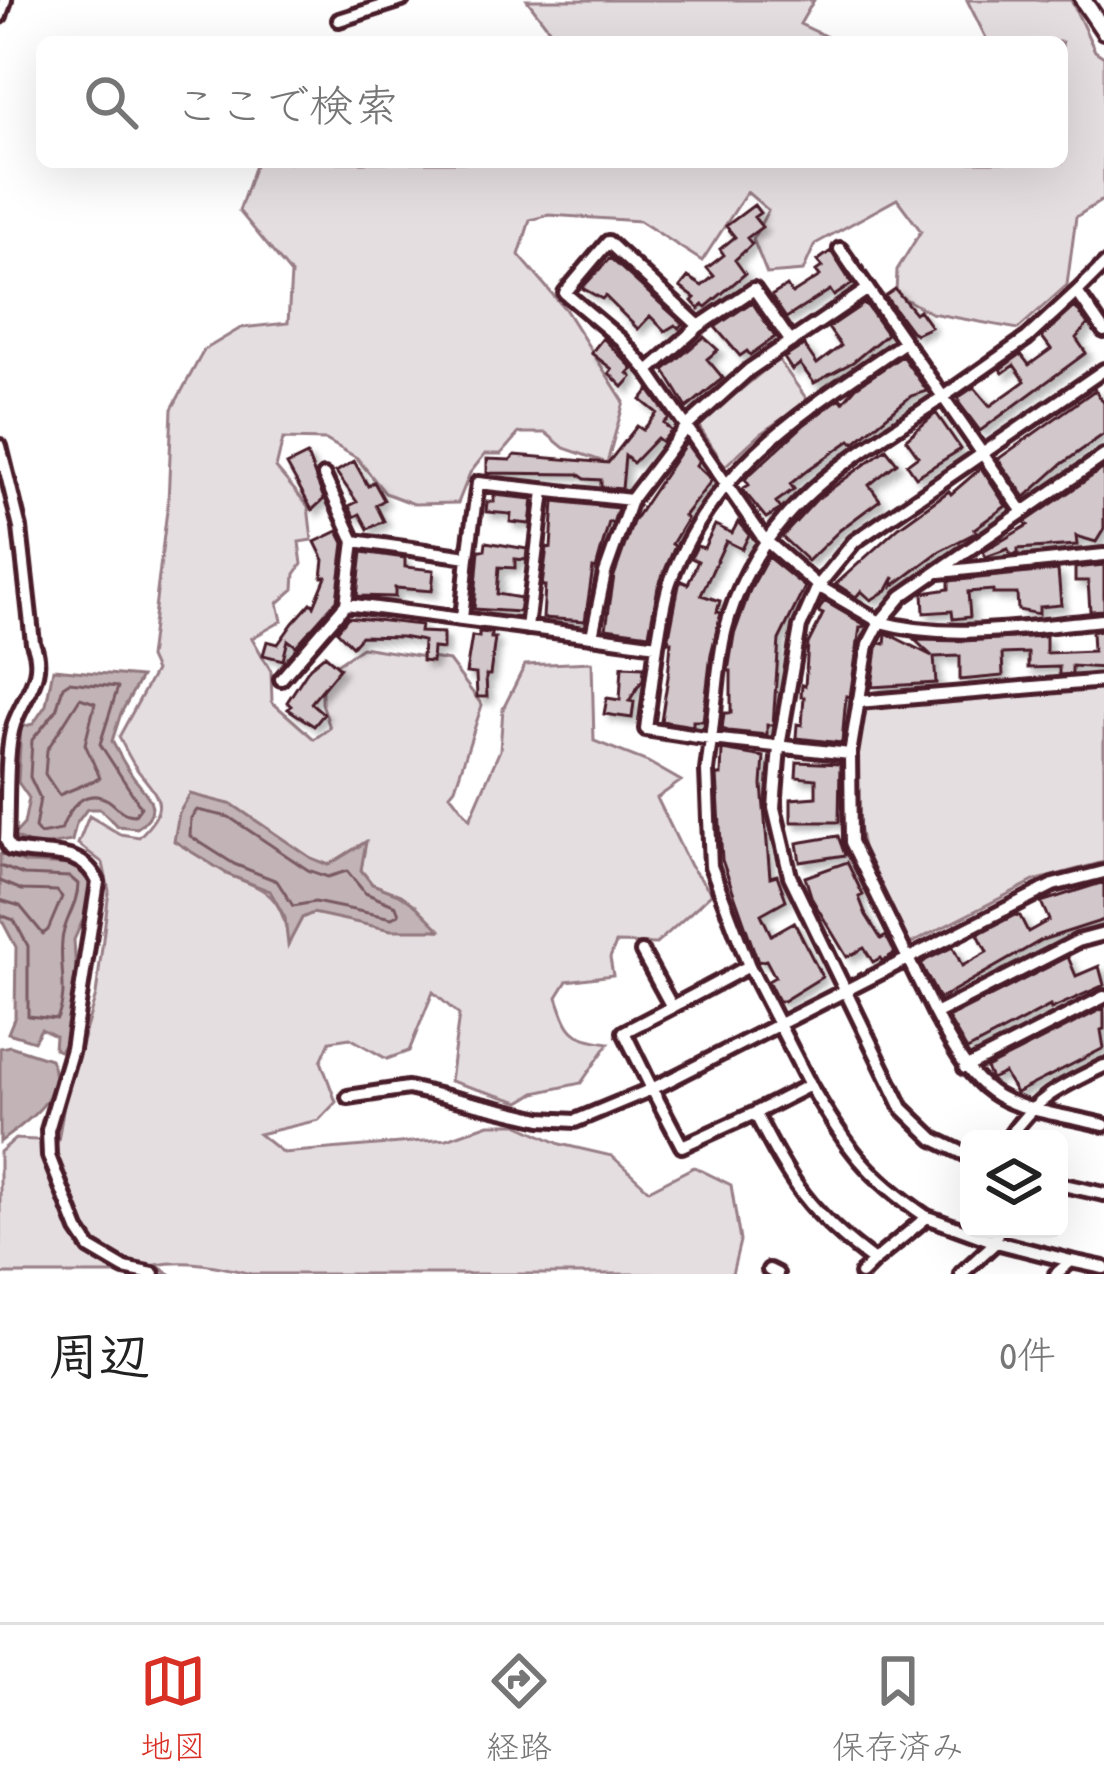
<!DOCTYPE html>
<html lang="ja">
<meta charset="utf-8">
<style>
:root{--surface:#fff;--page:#f6f6f6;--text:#222;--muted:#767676;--line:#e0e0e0;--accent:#d93025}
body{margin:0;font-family:"Patrick Hand","Klee One",sans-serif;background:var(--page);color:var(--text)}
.controls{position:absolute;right:36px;bottom:36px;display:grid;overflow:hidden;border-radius:18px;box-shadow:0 12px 48px #0002}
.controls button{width:108px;height:108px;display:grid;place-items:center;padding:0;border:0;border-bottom:3px solid var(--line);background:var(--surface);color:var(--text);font:60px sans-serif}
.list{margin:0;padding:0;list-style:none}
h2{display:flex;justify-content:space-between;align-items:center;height:156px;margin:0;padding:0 48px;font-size:51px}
h2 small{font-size:39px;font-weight:400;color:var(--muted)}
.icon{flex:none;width:66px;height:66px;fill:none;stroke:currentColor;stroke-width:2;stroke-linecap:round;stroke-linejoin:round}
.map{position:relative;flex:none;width:1104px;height:1274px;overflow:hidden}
.search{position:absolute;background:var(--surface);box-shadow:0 12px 48px #0002;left:36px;right:36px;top:36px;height:132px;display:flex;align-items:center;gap:30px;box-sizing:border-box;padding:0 42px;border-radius:18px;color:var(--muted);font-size:45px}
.sheet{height:348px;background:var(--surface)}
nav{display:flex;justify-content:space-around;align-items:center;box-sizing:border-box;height:168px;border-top:3px solid var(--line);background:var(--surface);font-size:33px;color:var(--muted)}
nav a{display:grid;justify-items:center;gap:6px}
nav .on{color:var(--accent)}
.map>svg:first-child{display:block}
.green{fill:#e5dee0;stroke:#987e86;stroke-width:3;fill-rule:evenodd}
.water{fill:#c1b3b6;stroke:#91787e;stroke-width:3}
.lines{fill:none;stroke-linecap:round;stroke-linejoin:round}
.shore{stroke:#7a5a63;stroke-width:3}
.building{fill:#d2c7cb;stroke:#4a1f2b;stroke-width:3;filter:url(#shadow)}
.street-casing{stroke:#4a1f2b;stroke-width:20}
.secondary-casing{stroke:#4a1f2b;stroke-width:22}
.street{stroke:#fff;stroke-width:10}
.secondary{stroke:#fff;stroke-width:14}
</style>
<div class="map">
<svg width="1104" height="1274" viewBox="0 0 1104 1274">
<defs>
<filter id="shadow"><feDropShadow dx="5.5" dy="5.5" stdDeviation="3" flood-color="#0004"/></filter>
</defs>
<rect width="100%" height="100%" fill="#fff"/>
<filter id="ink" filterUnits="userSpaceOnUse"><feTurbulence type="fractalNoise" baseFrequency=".00833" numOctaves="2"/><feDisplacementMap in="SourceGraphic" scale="24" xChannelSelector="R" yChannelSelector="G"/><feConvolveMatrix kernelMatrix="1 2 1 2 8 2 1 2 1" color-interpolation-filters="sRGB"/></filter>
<g filter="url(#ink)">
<path class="green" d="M527 0H814L800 24 838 42H559Z
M967 0H1071L1095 51 1104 57V199L1076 217 1067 285 1018 329 931 313 896 294 897 270 921 231 897 199 815 244 803 271 767 274 753 239 768 210 747 192 702 261 640 221 549 215 530 220 519 255 565 309 624 402 607 463 564 448 546 433H519L501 454H485L470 473 458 503 414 504 385 493 357 458 326 440 283 439 276 468 308 506 312 540 299 542 302 564 295 574 294 589 278 603 282 621 252 638 271 671 272 702 314 739 330 728 322 703V674L362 647 449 661 482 705 455 788 450 794 470 819 500 750 503 709 525 665 592 662 594 741 648 762 681 781 657 798 690 866 712 893 656 944 616 943 610 958 613 975 567 981 557 997C569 1033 570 1037 609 1043L581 1083 535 1093 520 1102 450 1081 459 1015 433 992 409 1051 387 1059 350 1038 330 1041 321 1061 336 1102 319 1120 259 1134 283 1153 447 1139 489 1124H517L560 1144 612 1156 649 1190 694 1167 731 1185 740 1241 732 1274H251C220 1266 187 1259 156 1265L170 1274H0V1152L15 1139 58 1141 65 1099 96 995 109 891 103 863 78 844 89 816 120 834 139 837C168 808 162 800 139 772 131 762 125 748 119 737L155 671 149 658 168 502 172 409 204 350 241 328 288 323 291 274 239 211 256 162H1062V42H988ZM365 842 361 870 372 884 401 895 416 906 438 930 313 913 302 918 289 942C281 896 270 891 229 875L311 858 329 865Z
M778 359 808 401 760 434 725 466 698 425Z
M1104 687V862L1034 881 908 945C851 858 851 804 863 705Z"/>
<path class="water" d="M53 669 141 677 121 713 112 741C120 755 127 771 138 783 152 801 161 812 137 828L117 826 100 809H87L76 824 72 841 36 847 13 836 24 824 29 798 18 782 21 727 33 724 46 705Z
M190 794 233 805 311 858 328 865 366 842 361 870 372 884 401 895 416 906 440 930H391L313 913 302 918 288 945 285 918 270 891 229 875 174 841 179 813Z
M0 854 26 863 73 865 85 871 91 882 86 913 74 940 77 990 68 1039 60 1051 54 1049 55 1036 41 1029 34 1041 8 1033 15 1016 16 947 0 917Z
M10 1046 50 1059C69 1096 24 1123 0 1142V1048Z"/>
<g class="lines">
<path class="shore" d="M69 682 118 687 100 744 141 807 135 815C119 814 120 808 108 800 83 786 68 811 61 830L40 834 35 828 40 798 30 777 32 740 56 711 63 686Z
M80 698 95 703 85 744 100 778 59 795 45 774 47 750Z
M197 810 229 817 308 870 328 877 347 871 365 893 396 906 399 914 392 918 315 902 293 906 277 881 234 864 190 836 191 818Z
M0 866 24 875 70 877 78 884C78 905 63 921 62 941 59 968 69 992 57 1019L28 1016V946L14 920 0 915
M0 881 22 890 57 891 62 897 48 930 43 934 20 906 0 900"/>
</g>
<path class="building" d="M754 205 760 213 754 217 762 227 747 238 752 244 735 260 745 274 706 307 703 305 699 309 692 301 695 298 680 287 688 277 702 286 714 276 707 268 724 255 720 249 735 237 726 226Z
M831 251 852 284 834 296 830 290 786 318 771 296 787 286 792 294 820 276 816 271 822 267 817 261Z
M610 258 683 324 679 328 675 325 665 331 650 316 638 329 605 296 602 299 582 288Z
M895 289 915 313 919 310 931 327 916 334 911 331 885 296Z
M752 302 775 337 750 355 747 351 740 356 715 327Z
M865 303 887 334 853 362 814 383 800 364 792 370 784 358 804 345 817 364 841 346 828 328Z
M1075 307 1088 324 1076 338 1086 353 980 431 959 403V397L974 387 990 406 1014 389 1025 381 1014 365 1003 373 1000 369 1021 354 1029 365 1051 349 1042 337Z
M704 337 718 350 707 359 723 378 687 408 664 370Z
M603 338 633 369 628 373 632 377 623 387 609 373 612 369 591 353Z
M902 356 927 391 911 396 854 443 851 440 809 469 790 484 794 489 776 502 781 509 766 518 742 489 749 485 745 479 805 424 840 398 843 402 856 387Z
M649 390 669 418 664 423 671 431 662 442 657 438 633 463 625 456 622 489 601 487V480L585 479 578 474 487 473V459L510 460 515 455 608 463 637 426 643 430 657 413 641 400Z
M1095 390 1104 403V434L1062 464 1025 497 998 459Z
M936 413 961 449 916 477 907 464 918 456 906 439Z
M686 443 699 461 696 465 712 480 684 516 687 519 672 544 675 546 658 587 649 634 606 628 614 576 633 522Z
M886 449 897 463 869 485 880 500 840 530 808 561 782 537 817 499Z
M307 455 324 499 312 510 287 465Z
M354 461 368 486 374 482 384 500 376 505 384 521 368 529 360 514 354 517 349 506 357 502 336 472Z
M981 468 1006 506 974 529 977 532 940 551 893 586 894 577 887 590 871 600 861 591 856 597 836 584 899 527 949 491 951 494Z
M1104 468V529L1096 542 1076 536 1077 545 1018 549V554L1010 555 1008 549 986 557 983 552 1028 525 1025 522Z
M494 495 533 499 530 524 510 522 511 514 486 512 487 502H494Z
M554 501 618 508 613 523 609 522 596 569 593 568 585 621 543 618 545 586H542L547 547 551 548Z
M738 522 749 535 742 549 726 541 701 595 720 601 717 612 721 613 711 654 703 721H693V726L661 721 668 677 671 642H668L679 585 681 581 688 584 698 561 691 558 697 546 704 548 715 525 732 533Z
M338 531 344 543 337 600 296 646 288 640 283 660 263 655 267 641 278 644 293 623 311 603 314 606 326 577H322L324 560 315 542Z
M486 542 527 549 526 560 515 559V568L499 567 497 594 521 598 519 612 474 609 479 550H485Z
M362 552 405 558V567L434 570 432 591 395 588V597L357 596Z
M768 557 805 587 779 640 773 725H767V735L728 731 722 729 724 713H731V671H728L734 635 750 590Z
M1104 565V610L1090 611 1088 581H1075V568Z
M1058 570 1061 605 1039 607V614L1018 610 1017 594H993V590L968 592 970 617 953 619 952 611 924 613 923 593 949 589V581Z
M824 601 867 626 860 627 850 697 846 696 842 743 796 738 797 724 802 725 804 697H801L802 685 805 686 808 644 823 614 818 612Z
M348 617 421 625 420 632 443 633V649L433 648 432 662 422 661 423 641 401 637 361 636 352 646 337 631Z
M1104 630V668L1072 666V674L1059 675V667L1028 668V653L1002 654 1003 676 960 680V656L934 657 936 683 872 687 877 648 880 643 885 644 886 633 932 656 915 640 964 641 1046 636V653L1093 651 1092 631Z
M479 632 491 633V638H495L490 675H486L487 697H477L476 674 466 673 472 636 479 637Z
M325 655 340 668 311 703 324 714 314 726 288 709 291 706 287 702 310 667Z
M622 666 644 667 643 679 629 701 634 702 632 718 604 714 607 698 620 700Z
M722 750 764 757 762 785 770 877 777 875 786 900 761 914 771 935 794 922 822 977 783 1001H778L768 981 775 977 766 960 758 962 722 860 717 775H721Z
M797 762 840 764 839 822H791V799L816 797V779L796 777Z
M838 836 845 855 800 862 797 843Z
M847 862 863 895 859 897 866 915 881 939 886 936 895 953 882 961 880 958 873 962 864 948 847 957 812 899 805 877Z
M1104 882V920L1042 940 939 999 921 964 926 960 953 947 962 966 987 952 978 934 1015 915 1020 916 1028 932 1049 920 1041 902Z
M1068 957 1076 976 1099 966 1104 985 1051 1009 1050 1006 967 1050 948 1018Z
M1104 1008V1029L1101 1030 1104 1048 1016 1093 1004 1073 991 1079 986 1068Z"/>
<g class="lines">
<g class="street-casing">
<path id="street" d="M0 16 5 0
M339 20 402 0
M1104 265 1077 292 1104 331
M868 289 749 370 687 426 631 500 605 573 592 636 657 645C661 625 663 602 670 582 711 466 809 408 905 342
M1080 289 1027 338 943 397 1023 512 902 596 880 622C952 642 1031 626 1104 620
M699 326 648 371 621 340 565 293 608 242 699 326 754 289 791 342
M648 371 764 539 818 586 880 622 868 645 850 754
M0 446 20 528 33 643C47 675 24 695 14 724 5 750 8 811 6 840L10 849C45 858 81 845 98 882L72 1049 48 1130 49 1156 78 1230 90 1248 124 1268 153 1274
M324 476 354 541 468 557 478 483 631 500
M1023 512 1104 456
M940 572 1104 555
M346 604 592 636
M462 619 468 557
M527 628 544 491
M657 645 646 729 711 739C716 702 717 664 726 628 758 509 847 461 943 397L840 249
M281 679 346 604 354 541
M858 702 1104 681
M642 952 672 1007 749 966 711 866 707 771 711 739 850 754 851 842 935 1014 1078 941 1104 934
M749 966 810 1085
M935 1014C987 1113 1002 1101 1104 1125
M965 1068 1104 997
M348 1097 408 1088 541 1119 575 1121 652 1089 624 1032 672 1007
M755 1113 810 1085C847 1148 866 1175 927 1217
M1008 1139C1034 1099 1061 1086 1104 1066
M969 1156 934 1139 902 1108 790 876 774 808 779 747 800 627 818 586 854 542 1104 370
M1059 1184 1104 1194
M874 1261 927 1217 996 1242 997 1229
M769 1270 777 1274
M861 1274 874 1261C810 1214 791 1183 755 1113L682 1146 652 1089 1053 885 1104 872
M961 1274 996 1242 1071 1261
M1056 1274 1071 1261 1104 1268"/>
</g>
<g class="secondary-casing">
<path id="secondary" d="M1083 0 1104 31"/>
</g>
<use href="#street" class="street"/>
<use href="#secondary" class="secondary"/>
</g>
</g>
</svg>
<div class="controls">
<button><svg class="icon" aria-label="layers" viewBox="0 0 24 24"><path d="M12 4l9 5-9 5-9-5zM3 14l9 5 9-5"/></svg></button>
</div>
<div class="search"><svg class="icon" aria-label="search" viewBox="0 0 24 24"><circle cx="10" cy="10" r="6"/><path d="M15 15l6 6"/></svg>ここで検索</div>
</div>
<section class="sheet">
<h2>周辺<small>0件</small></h2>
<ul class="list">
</ul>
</section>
<nav>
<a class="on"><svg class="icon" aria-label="map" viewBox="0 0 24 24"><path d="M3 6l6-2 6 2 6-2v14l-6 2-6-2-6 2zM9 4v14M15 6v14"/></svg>地図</a>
<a><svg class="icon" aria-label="directions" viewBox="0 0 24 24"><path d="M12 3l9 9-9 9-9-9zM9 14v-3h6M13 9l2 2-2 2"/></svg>経路</a>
<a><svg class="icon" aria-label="saved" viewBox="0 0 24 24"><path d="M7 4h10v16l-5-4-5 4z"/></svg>保存済み</a>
</nav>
